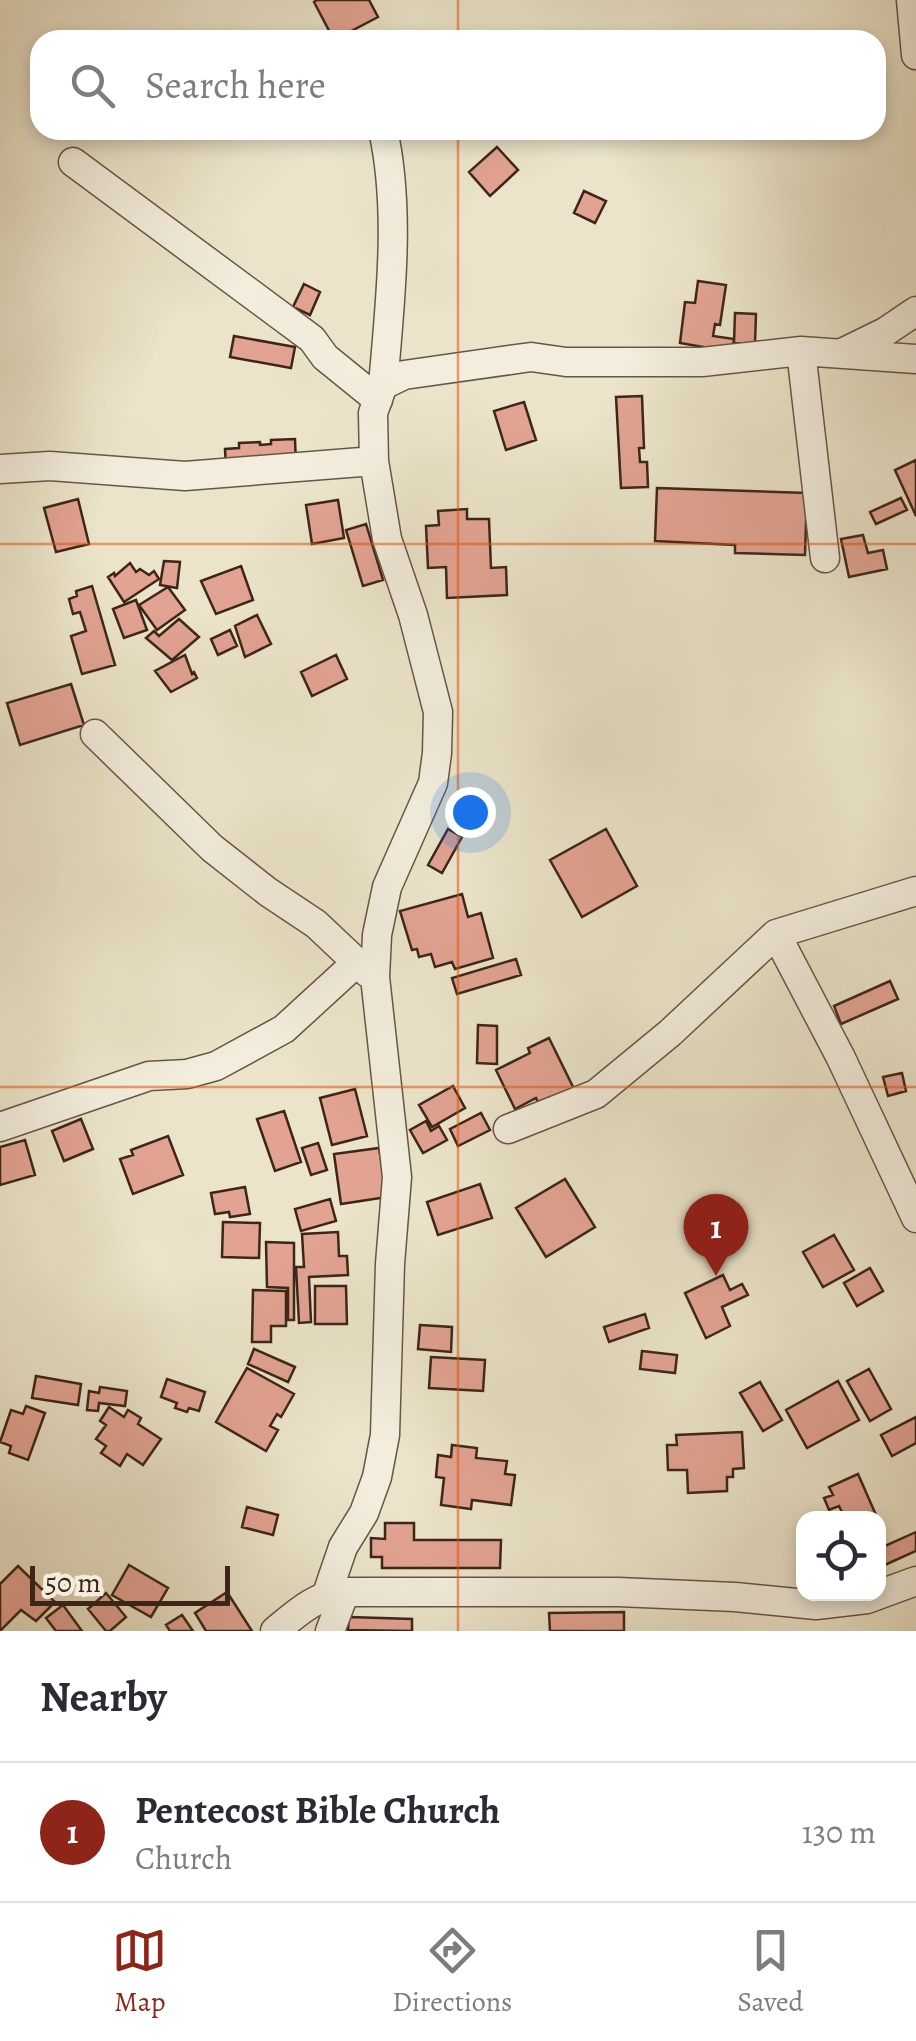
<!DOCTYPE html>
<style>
:root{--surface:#fff;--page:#f2f2f3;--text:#2b2b33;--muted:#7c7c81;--line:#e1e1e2;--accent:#8f2418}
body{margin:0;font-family:Alegreya,serif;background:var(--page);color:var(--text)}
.controls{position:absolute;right:30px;bottom:30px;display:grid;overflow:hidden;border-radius:20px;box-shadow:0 5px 15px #0003}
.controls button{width:90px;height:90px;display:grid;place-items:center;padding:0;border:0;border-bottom:2px solid var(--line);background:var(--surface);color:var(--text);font:50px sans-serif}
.scale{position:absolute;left:30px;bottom:25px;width:200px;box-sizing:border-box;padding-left:10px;border:5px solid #3d2618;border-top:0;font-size:28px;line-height:35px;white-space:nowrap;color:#3d2618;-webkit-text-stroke:8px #f2eddd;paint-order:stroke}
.you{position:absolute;left:470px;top:812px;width:35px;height:35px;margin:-25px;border:8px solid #fff;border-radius:50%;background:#1a73e8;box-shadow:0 0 0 15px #1a73e833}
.badge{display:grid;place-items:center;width:65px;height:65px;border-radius:50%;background:var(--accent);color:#fff;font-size:32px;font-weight:700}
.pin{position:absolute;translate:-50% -82px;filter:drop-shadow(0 2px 5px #0008)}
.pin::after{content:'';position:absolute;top:52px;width:35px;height:30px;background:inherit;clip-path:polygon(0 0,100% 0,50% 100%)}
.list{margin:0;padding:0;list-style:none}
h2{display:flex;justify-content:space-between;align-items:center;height:130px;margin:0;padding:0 40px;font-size:42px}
h2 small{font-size:32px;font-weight:400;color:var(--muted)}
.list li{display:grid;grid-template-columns:65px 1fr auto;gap:30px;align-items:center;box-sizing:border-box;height:140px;padding:0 40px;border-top:2px solid var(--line)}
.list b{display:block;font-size:38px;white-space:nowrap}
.list p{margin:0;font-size:32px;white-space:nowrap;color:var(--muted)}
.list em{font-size:32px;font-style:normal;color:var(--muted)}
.icon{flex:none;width:55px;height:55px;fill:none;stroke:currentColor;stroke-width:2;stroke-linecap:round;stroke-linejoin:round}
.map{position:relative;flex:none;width:916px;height:1631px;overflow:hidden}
.search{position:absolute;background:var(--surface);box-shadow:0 5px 15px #0003;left:30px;right:30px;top:30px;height:110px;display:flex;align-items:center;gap:25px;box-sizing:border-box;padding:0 35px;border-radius:30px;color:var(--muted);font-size:38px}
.sheet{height:270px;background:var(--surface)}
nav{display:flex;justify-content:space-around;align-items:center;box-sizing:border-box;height:140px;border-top:2px solid var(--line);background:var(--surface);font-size:28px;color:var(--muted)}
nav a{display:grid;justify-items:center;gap:5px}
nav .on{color:var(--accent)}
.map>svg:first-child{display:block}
.building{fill:#e2a392;stroke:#3d2618;stroke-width:2.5}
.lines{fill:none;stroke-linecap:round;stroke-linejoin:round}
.street-casing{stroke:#685644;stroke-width:31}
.street{stroke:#f2eddd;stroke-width:28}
.grid{fill:none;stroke:#df560d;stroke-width:2.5;stroke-opacity:0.55}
</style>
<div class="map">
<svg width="916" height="1631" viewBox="0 0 916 1631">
<rect width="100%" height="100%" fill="#ebe4ca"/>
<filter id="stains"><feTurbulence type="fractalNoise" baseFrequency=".002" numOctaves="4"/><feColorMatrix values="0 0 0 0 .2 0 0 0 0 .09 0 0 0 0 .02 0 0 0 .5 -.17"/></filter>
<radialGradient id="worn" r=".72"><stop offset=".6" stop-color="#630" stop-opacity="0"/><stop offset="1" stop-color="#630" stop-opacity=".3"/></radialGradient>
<path class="building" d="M317 0H369L378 17 334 40 314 2Z
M497 147 518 170 490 196 469 172Z
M584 191 606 201 595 223 574 213Z
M698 281 726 285 720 325 715 324 713 336 734 339 732 352 680 343 685 302 695 303Z
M304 284 320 292 310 315 293 307Z
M735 313 756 314 755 344 734 343Z
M234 336 295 347 291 368 230 357Z
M642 396 644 448H639L640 462H647L648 487 621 488 616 397Z
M524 402 536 440 506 450 494 411Z
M295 439 296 464 226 467 225 449 239 448V443L260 442V445L271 444V440Z
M916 460V516L895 470Z
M657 488 807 493 805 555 735 553V545L655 541Z
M901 498 907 510 876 524 870 512Z
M78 499 89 544 56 552 44 508Z
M338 500 344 538 312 544 306 505Z
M467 509V519H489L491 568 506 567 507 595 447 598 446 567 428 568 426 526 439 525 438 511Z
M366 524 383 580 363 586 346 530Z
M863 535 868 553 883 550 887 569 849 577 841 539Z
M164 561 180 562 177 588 160 585Z
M130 563 136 572 140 569 149 575 154 571 159 579 124 602 108 577 114 573 115 576Z
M241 566 253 600 216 614 201 581Z
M92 586 115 665 82 674 71 636 86 631 80 612 73 614 69 599 77 596 76 591Z
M168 587 185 610 157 630 139 605Z
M136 600 147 630 124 638 113 609Z
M257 615 271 644 245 657 235 626Z
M179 619 199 637 172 660 146 638 154 631 159 636Z
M230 630 237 646 218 655 211 639Z
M185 655 192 674 194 672 197 678 171 692 155 671Z
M336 655 347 679 312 696 301 672Z
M71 684 84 725 20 745 7 703Z
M448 829 462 837 442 873 428 865Z
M606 829 637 886 582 917 550 860Z
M462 894 468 917 481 913 493 958 455 969 452 962 435 967 431 954 419 957 417 949 412 950 400 911Z
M516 959 521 975 457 994 452 978Z
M890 981 898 999 841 1024 834 1006Z
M478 1025 497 1026V1064L477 1063Z
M549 1038 575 1091 541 1108 536 1098 515 1109 496 1070 530 1053 528 1048Z
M902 1073 906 1091 888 1096 883 1077Z
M453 1086 465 1108 432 1127 419 1105Z
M355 1089 367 1136 332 1145 320 1098Z
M284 1111 301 1162 275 1171 257 1119Z
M481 1113 490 1130 458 1146 450 1129Z
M81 1119 93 1149 64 1161 52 1131Z
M426 1121 431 1131 439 1126 447 1140 423 1153 410 1130Z
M168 1136 183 1175 133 1194 120 1159 133 1155 131 1150Z
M25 1140 35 1175 0 1185V1147Z
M318 1143 327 1170 311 1175 302 1148Z
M379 1148 387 1197 341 1204 334 1154Z
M565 1179 595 1227 546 1257 516 1208Z
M480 1184 492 1218 438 1235 427 1202Z
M245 1187 250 1214 230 1217 229 1212 215 1214 211 1193Z
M330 1199 336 1221 301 1231 295 1209Z
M223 1222 260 1223 259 1258 222 1257Z
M338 1232 339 1256H347L348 1275 309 1277 311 1322 299 1323 296 1267H304L302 1234Z
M834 1235 854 1270 823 1287 803 1252Z
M266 1242 294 1243V1320H288V1288L267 1287Z
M870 1268 883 1291 857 1306 844 1283Z
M723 1275 730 1290 742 1284 748 1295 722 1307 730 1326 706 1338 685 1293Z
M315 1286H346L347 1324H315Z
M253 1290 286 1291V1326H271V1342H252Z
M645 1314 649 1328 609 1342 604 1327Z
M420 1325 452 1327 451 1352 418 1349Z
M254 1349 295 1367 288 1382 248 1364Z
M642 1351 677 1355 675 1373 640 1369Z
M431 1357 485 1360 483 1391 429 1388Z
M247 1368 294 1394 281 1417 277 1414 270 1426 278 1430 266 1451 216 1422Z
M869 1369 891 1409 870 1421 847 1381Z
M36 1376 81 1384 78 1405 32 1398Z
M167 1379 205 1392 199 1411 189 1408 187 1412 175 1408 177 1403 161 1397Z
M838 1381 859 1420 807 1448 786 1410Z
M760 1382 782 1420 763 1431 740 1393Z
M100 1387 127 1391 125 1406 99 1403 98 1411 87 1410 89 1391 99 1393Z
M26 1406 45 1413 28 1460 9 1453 11 1446 0 1442 11 1410 23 1414Z
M109 1407 124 1417 128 1410 141 1418 138 1424 161 1439 143 1465 127 1454 120 1466 101 1453 106 1446 96 1439 106 1425 100 1421Z
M916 1417V1443L892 1456 881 1435Z
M742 1432 744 1468 733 1469V1477H727V1491L688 1493 687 1470H668L667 1445H677L676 1435Z
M452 1445 477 1448 476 1458 507 1461 505 1474 515 1475 511 1505 472 1500 471 1509 441 1505 444 1478 436 1477 438 1455 451 1457Z
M858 1474 876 1515 867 1518H845L839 1506 829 1510 824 1498 833 1495 829 1487Z
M247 1507 278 1515 273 1535 242 1527Z
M385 1523H414V1540H501L500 1568H382V1557H371V1538L385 1539Z
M916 1532V1551L878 1568V1549Z
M129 1565 168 1588 151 1617 112 1595Z
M18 1566 55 1602 36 1621 21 1610 0 1631V1584Z
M227 1592 252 1631H206L195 1613Z
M106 1593 126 1617 110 1631H106L88 1609Z
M63 1605 82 1631H56L46 1618Z
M624 1612V1631H550L549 1613Z
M182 1615 193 1631H170L166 1625Z
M349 1617 412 1619V1631L348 1630Z"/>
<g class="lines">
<g class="street-casing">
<path id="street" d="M911 0 916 55
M73 162 312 339 325 357 378 400
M801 351 825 558
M844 352 885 332 916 311
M383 385C390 304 401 210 383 130
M0 469 50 466 185 476 374 461
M95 734 212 848 268 892 316 924 368 973
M776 934 841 1058 916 1218
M0 1127 149 1076 187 1074 216 1066 284 1029 355 964
M508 1129 596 1094 670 1033 776 934 916 891
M327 1594 343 1547 364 1513 377 1477 385 1435 390 1264 397 1177 375 977 377 935 387 887 433 783 437 753 438 712 413 615 387 539 374 461 373 413 383 385 404 375 531 357 566 362H702L801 351 916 359
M275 1631C297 1613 316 1595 345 1592H618L735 1597 816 1605 867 1599 916 1581
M330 1631 345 1592"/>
</g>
<use href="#street" class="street"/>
</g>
<path class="grid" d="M458 0V40M458 130V1631M0 544H916M0 1087H916"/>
<rect width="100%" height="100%" filter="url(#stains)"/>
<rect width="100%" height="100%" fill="url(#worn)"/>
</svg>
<div class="controls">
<button><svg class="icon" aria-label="locate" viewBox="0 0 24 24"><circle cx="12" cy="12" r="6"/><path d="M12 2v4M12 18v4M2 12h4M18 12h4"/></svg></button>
</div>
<div class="scale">50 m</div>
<div class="you"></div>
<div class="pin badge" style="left:716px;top:1276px">1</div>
<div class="search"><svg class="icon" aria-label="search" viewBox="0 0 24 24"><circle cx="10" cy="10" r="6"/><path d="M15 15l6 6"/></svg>Search here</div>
</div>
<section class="sheet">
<h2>Nearby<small></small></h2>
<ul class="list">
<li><span class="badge">1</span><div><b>Pentecost Bible Church</b><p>Church</p></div><em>130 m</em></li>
</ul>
</section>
<nav>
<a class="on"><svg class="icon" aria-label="map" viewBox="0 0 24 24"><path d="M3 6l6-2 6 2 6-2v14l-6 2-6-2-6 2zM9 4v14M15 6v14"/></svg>Map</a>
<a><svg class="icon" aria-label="directions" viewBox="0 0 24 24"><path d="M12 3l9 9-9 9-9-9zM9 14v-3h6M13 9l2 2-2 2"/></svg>Directions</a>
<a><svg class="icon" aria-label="saved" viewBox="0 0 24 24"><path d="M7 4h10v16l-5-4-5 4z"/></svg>Saved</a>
</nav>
